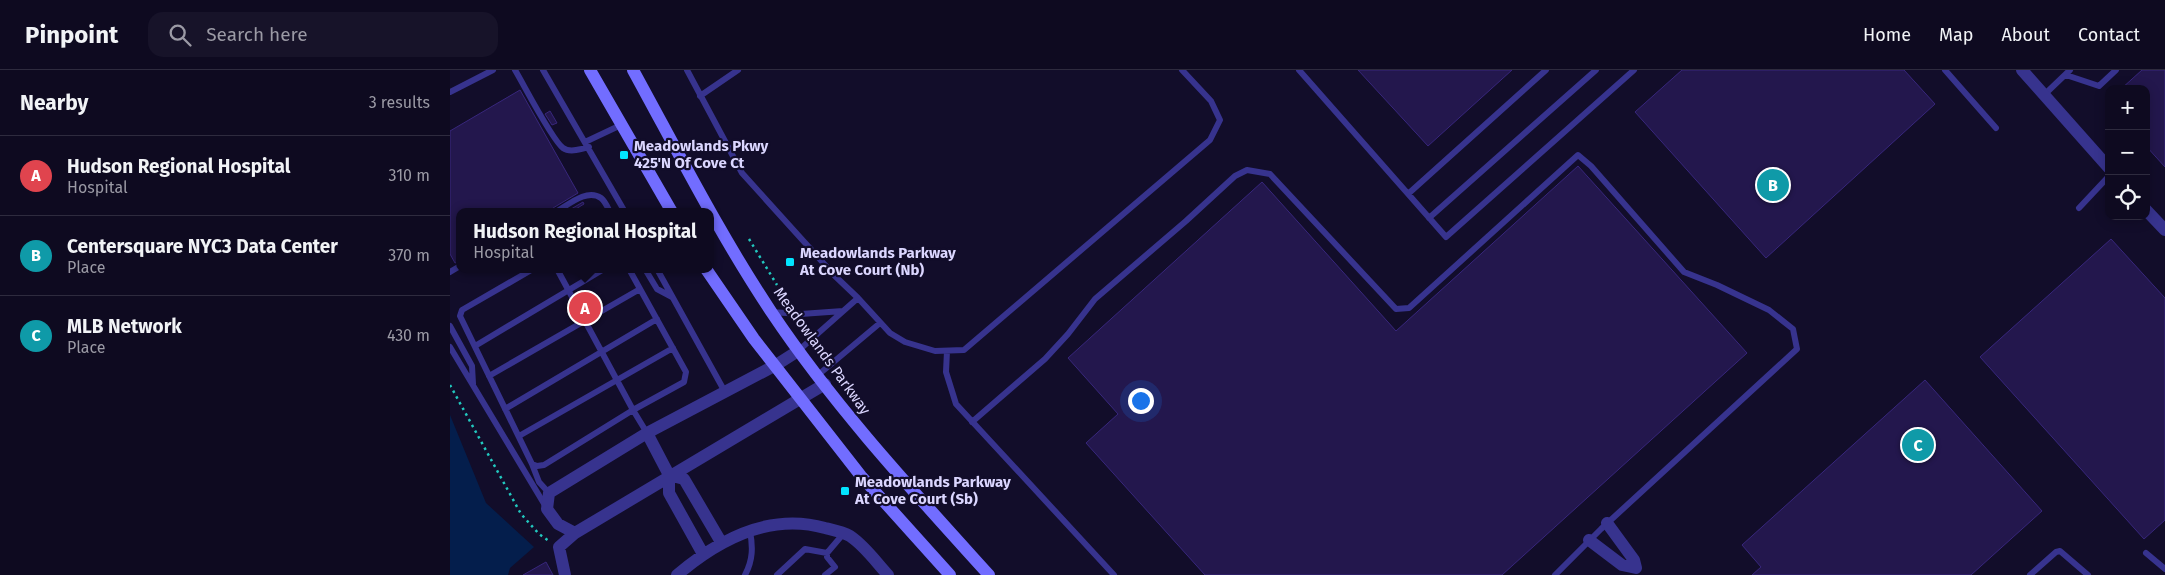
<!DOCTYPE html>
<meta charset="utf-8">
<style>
:root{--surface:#0e0a20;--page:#171329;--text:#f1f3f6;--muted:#9b9aa5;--line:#2e2b3e;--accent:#7c3aed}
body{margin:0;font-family:"Fira Sans",sans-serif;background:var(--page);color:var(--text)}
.controls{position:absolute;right:15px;top:15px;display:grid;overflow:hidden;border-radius:10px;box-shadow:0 2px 12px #0003}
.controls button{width:45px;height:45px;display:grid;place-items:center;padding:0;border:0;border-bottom:1px solid var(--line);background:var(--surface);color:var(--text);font:25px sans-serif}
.you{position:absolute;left:690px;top:330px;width:18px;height:18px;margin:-12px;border:4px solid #fff;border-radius:50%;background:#1a73e8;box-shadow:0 0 0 8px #1a73e833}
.badge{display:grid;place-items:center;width:32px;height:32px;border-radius:50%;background:var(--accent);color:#fff;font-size:16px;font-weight:700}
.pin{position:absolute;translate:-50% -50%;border:2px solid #fff;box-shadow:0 1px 5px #0006}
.popup{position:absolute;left:6px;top:138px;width:258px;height:65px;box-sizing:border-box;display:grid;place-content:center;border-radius:10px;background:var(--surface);filter:drop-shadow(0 1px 4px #0005);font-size:16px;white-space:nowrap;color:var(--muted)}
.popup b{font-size:19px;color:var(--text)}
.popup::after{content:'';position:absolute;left:50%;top:100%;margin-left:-10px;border:10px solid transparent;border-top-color:var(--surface)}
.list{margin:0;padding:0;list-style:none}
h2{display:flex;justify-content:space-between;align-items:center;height:65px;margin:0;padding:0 20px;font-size:21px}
h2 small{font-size:16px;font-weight:400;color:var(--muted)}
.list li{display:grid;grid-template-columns:32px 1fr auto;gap:15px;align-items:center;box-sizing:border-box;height:80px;padding:0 20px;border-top:1px solid var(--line)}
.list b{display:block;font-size:19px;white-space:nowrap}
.list p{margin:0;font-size:16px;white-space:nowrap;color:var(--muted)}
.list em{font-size:16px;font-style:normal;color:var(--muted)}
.icon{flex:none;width:28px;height:28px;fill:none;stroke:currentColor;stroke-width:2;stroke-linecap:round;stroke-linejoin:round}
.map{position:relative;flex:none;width:1715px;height:505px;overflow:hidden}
header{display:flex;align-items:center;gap:30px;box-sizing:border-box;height:70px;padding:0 25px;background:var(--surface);border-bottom:1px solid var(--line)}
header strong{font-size:24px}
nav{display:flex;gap:28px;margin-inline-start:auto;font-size:18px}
.search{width:350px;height:45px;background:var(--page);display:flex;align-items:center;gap:12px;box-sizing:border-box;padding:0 18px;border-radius:15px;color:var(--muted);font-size:19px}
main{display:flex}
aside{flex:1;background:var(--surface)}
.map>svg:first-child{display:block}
.water{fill:#041e4c}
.building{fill:#23174d;stroke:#38277c}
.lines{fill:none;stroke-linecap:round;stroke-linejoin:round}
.path{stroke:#22c8bf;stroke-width:2.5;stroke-dasharray:2.5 4;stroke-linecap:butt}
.service{stroke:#37338e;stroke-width:6}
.minor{stroke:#37338e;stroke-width:12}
.secondary{stroke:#726dff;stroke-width:12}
.poi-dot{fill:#02e4ff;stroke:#120d2a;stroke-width:2}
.labels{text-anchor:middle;stroke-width:4.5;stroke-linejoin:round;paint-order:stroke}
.poi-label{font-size:15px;font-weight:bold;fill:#dbd6ff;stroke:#120d2a;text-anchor:start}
.street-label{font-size:15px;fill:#dbd6ff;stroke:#120d2a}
</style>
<header>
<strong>Pinpoint</strong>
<div class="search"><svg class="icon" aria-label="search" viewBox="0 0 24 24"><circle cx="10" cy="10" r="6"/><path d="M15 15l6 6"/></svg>Search here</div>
<nav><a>Home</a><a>Map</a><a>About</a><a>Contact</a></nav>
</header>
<main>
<aside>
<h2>Nearby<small>3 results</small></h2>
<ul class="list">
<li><span class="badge" style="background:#e0444e">A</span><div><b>Hudson Regional Hospital</b><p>Hospital</p></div><em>310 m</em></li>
<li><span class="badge" style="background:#0f9aa8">B</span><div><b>Centersquare NYC3 Data Center</b><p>Place</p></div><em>370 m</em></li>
<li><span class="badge" style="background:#0f9aa8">C</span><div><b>MLB Network</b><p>Place</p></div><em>430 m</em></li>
</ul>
</aside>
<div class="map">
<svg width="1715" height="505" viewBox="0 0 1715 505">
<rect width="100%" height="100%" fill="#120d2a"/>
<path class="water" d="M0 345 36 433 84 477 60 498 58 505H0Z"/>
<path class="building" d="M908 0H1062L978 76Z
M1232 0H1454L1485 34 1316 188 1185 42Z
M1692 0H1715V97L1696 76V19H1671Z
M70 20 128 123 103 138 101 142H10V191L5 193 0 184V61Z
M100 41 107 53 102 55 95 44Z
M1128 96 1297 283 1052 505H755L636 373 668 344 618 288 812 112 946 261Z
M133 132 134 134 121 142H116Z
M1661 169 1715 228V450L1694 469 1530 287Z
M1475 310 1592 441 1521 505H1302L1311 497 1292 475Z
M96 492 103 505H73Z"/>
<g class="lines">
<path class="path" d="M299 169 327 215
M0 315 71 444 89 464 99 471"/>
<path class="service" d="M65 0C74 15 102 70 113 78 120 83 131 79 139 77
M93 0 175 142
M237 0 292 103 385 206 408 228 440 263 455 272 485 281 514 280 760 70 770 50 761 31 732 0
M849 0 996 167 1184 0
M1495 0 1546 58
M1616 5 1649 16 1666 0
M0 22 43 0
M1594 25 1620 0
M250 26 288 0
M135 72 171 55
M958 124 1096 0
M1629 138 1659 106
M106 142C118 135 137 118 151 128 155 131 158 138 160 142
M979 148 1146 0
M83 199 12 240 10 246 82 394 87 396 94 395 183 340 234 312 236 302 179 199
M107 199 183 340 197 363
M195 199 207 219 222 227
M207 199 275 322
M0 202 10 196
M321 242 351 244 393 241
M0 256 22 296 23 314
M25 276 154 199
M0 277 96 437
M348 281 408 228
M497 281 496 302 506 334 664 505
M368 305 430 253
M39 306 190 219
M55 339 207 249
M522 352 595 289 618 264 645 229 736 151 785 106 797 100 820 104 946 239 959 238 1128 85 1141 96 1234 202 1267 215 1319 240 1343 259 1347 279 1151 459 1105 505
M69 366 223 278
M82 394 89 412 99 423
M1696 483 1715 499
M295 505C303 490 303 477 300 461
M327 505 355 479 377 483
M375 505 385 497 377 487V483L394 463
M1580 505 1606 482 1610 481 1638 505"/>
<path class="minor" d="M1572 0 1659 98
M1696 140 1715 160
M197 363 219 405V423L253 484
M219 405 234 409 271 472
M125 463 108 454 97 439 99 423 197 363 326 295 348 281
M1139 470 1172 495 1186 498 1184 490 1157 453
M115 505 109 477 125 463 375 314
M227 505C268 470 319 442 375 458 383 460 393 462 400 466 415 476 426 492 438 505"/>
<path class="secondary" d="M140 0 222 142
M183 0C228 82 270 165 322 243 385 337 463 421 539 505
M256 199 304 269 411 406 500 505"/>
</g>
<g class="poi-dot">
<rect x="169" y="80" width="10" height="10" rx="2.5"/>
<rect x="335" y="187" width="10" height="10" rx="2.5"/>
<rect x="390" y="416" width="10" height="10" rx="2.5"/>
</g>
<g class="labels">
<g class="poi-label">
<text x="184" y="81">Meadowlands Pkwy<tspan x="184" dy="17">425'N Of Cove Ct</tspan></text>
<text x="350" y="188">Meadowlands Parkway<tspan x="350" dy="17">At Cove Court (Nb)</tspan></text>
<text x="405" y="417">Meadowlands Parkway<tspan x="405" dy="17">At Cove Court (Sb)</tspan></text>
</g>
<g class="street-label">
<text transform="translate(372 281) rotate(54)" y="5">Meadowlands Parkway</text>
</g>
</g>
</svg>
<div class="controls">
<button>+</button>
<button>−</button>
<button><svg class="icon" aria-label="locate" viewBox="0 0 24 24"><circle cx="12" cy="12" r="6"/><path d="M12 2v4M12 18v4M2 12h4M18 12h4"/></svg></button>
</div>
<div class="you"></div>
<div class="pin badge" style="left:135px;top:238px;background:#e0444e">A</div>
<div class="popup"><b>Hudson Regional Hospital</b>Hospital</div>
<div class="pin badge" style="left:1323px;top:115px;background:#0f9aa8">B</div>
<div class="pin badge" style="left:1468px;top:375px;background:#0f9aa8">C</div>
</div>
</main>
